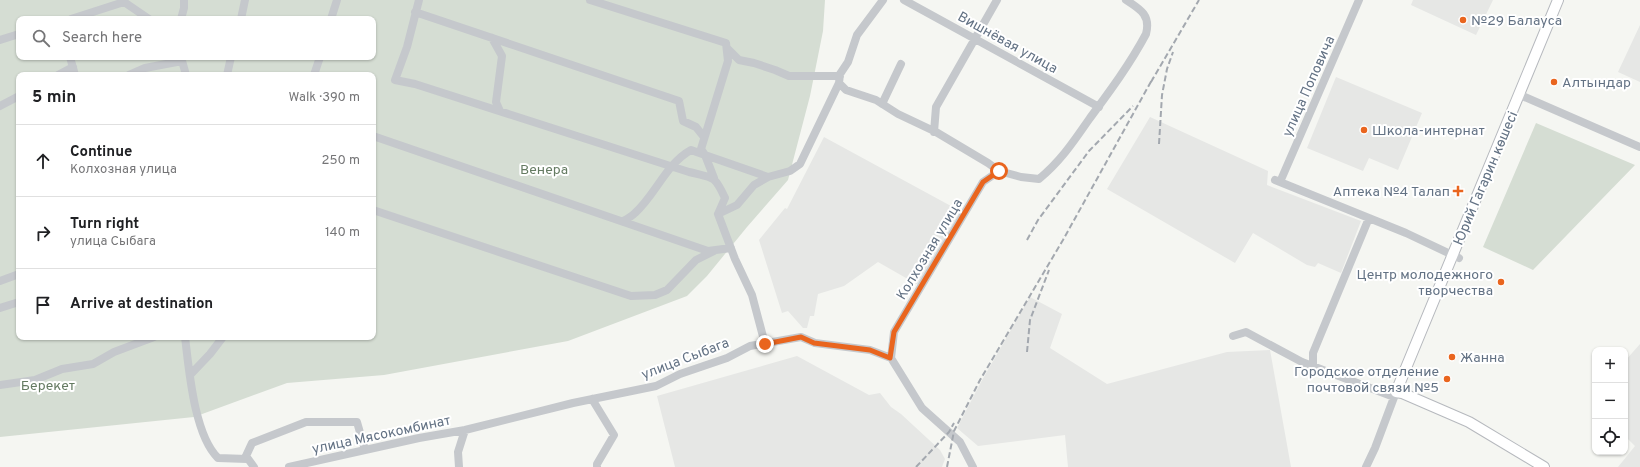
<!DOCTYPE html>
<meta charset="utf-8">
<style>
:root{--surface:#fff;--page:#f6f6f6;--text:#202124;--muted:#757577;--line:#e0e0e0}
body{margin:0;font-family:Overpass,sans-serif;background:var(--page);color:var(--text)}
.controls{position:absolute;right:12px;bottom:12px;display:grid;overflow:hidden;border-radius:8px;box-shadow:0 1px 3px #0004}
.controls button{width:36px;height:36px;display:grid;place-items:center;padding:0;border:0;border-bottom:1px solid var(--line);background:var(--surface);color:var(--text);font:20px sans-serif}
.stop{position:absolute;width:12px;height:12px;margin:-9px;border:3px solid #e9651e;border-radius:50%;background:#fff}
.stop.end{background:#e9651e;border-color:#fff;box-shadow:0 1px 4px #0008}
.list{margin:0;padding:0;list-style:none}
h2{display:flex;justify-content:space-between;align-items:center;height:52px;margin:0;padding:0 16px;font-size:17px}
h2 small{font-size:13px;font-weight:400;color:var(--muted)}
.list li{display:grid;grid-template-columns:26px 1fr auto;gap:12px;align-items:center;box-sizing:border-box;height:72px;padding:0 16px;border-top:1px solid var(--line)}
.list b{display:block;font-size:15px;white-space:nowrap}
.list p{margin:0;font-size:13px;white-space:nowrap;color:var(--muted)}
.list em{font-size:13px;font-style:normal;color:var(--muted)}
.icon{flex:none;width:22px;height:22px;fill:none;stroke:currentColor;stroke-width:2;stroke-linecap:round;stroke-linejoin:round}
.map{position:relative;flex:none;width:1640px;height:467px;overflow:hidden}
.search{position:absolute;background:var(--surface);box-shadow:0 1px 3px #0004;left:16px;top:16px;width:360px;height:44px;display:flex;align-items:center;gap:10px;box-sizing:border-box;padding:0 14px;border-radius:8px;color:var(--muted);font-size:15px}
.panel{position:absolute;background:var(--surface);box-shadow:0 1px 3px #0004;left:16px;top:72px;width:360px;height:268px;border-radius:8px}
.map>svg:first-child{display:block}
.built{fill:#e6e7e5}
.green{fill:#d5ddd3;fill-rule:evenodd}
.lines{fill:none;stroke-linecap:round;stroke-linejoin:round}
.major-casing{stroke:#b6b9be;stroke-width:12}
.minor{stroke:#c5c8cc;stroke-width:8}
.major{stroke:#fff;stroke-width:10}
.rail{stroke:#a3a8af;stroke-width:2;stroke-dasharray:6 3;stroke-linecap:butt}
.route{stroke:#e9651e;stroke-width:5}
.poi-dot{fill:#e9651e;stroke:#fff;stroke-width:1.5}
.labels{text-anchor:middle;stroke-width:4;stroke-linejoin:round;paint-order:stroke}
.poi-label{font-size:14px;fill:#637284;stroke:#fff;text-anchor:start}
.street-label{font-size:14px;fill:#637284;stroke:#fff}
.park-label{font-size:14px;fill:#657b62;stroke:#fff}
</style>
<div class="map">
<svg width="1640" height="467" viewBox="0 0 1640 467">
<rect width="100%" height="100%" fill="#f5f6f2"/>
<path class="built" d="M1413 0H1493L1476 35 1411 5Z
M1640 25V82L1618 72Z
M1336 77 1422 113 1398 170 1369 158 1363 171 1307 148Z
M1150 117 1268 171 1267 185 1361 221 1341 273 1318 263 1315 267 1307 265 1253 233 1235 263 1107 189Z
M824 137 962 212 920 286 878 262 844 286 818 294 814 316H810L807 328H803L788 311 782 313 759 240 785 208 787 209Z
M1030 297 1062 314 1050 348 1107 384 1227 352 1270 350 1291 467H1068L1065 435 978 446 957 428 981 382Z
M1640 344V467H1618L1635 446 1625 436V361Z
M797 356 869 395 880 393 891 407 901 414 940 450 945 459 942 467H675L657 396Z"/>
<path class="green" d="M0 0H825L823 31 810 96 788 180 747 227 707 276 687 296 568 341 384 375 287 383 194 417 0 437ZM19 19H373V57H19ZM19 75H373V337H19Z
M1536 123 1635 165 1533 270 1483 247Z"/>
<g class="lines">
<g class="major-casing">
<path id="major" d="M1544 467 1469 422 1402 393 1396 392 1558 0"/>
</g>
<path class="minor" d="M123 0 124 2 149 19
M419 0 407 47 395 80 415 84 689 172C713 178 714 174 725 198L718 214 735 259 752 295 765 344
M590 0 726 43 728 61 701 149 705 155 768 177
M883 0 857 35 848 62 840 74 839 83 846 90 876 100 898 114 936 132 988 163 999 171 1021 177 1039 179C1061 161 1074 141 1090 118 1110 91 1130 64 1146 34 1151 15 1140 9 1126 0
M904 0 1099 107
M415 12 679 101 683 121 696 127 704 137
M71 19 124 2
M181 19 184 8V0
M241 19 245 0
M331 19 337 0
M492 38 502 56 496 102 500 111
M0 40 19 34
M728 49 739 60 754 63 775 70 789 76H840
M70 57 75 75
M181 57 186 75
M58 75 73 67
M129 75 145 68 182 61
M227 75 231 57
M314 75 320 57
M1520 95 1640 147
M882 104 901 64
M0 106 19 96
M934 132 936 107 997 0
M373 136 708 251 731 248
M1275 180 1406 233 1459 258
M1280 182 1359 0
M373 210 631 296 655 295 667 290 696 260 714 251
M718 214 737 205 754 185 768 177 790 171 800 164 839 83
M623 221C627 219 632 216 635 213 656 194 666 164 691 150L705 155 714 178
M0 281 19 274
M0 308 19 302
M1233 336 1246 332 1302 362 1394 397
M185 337C189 369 194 435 218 458L247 459
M1313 366V353L1320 336 1369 218
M190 375 210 354 223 337
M0 385 35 380 62 369 93 364 114 352 154 337
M592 399 614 435 597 464V467
M254 467 246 456 252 443 306 422H357L365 450
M289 467 419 438 465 430 573 403 656 386 680 374 727 358 750 346 801 337 815 343 870 350 891 358
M459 467 458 452 465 430
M973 467 960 442 922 408 891 358 894 332 983 182 999 171
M1366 467 1375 448 1396 392"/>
<use href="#major" class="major"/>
<path class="rail" d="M1151 82 1199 0
M1159 144 1162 95 1167 69 1173 52
M1027 240 1038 220 1089 151 1133 106
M1027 352 1030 320 1049 270
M916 467 949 432 954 423
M947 467 954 431 980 380 1063 240 1153 78"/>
</g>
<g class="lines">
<path class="route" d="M765 344 801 337 814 343 870 350 890 358 894 332 983 182 999 171"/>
</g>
<g class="poi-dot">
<circle cx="1463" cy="20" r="4"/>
<circle cx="1554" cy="82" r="4"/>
<circle cx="1364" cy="130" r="4"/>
<path d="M1456 185h4v4h4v4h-4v4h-4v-4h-4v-4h4z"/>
<circle cx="1501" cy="282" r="4"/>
<circle cx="1452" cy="357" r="4"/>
<circle cx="1447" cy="379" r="4"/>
</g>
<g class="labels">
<g class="poi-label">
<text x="1471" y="25">№29 Балауса</text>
<text x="1562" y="87">Алтындар</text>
<text x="1372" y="135">Школа-интернат</text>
<text x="1450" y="196" text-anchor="end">Аптека №4 Талап</text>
<text x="1493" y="279" text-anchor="end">Центр молодежного<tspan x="1493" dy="16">творчества</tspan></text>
<text x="1460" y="362">Жанна</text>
<text x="1439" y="376" text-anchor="end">Городское отделение<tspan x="1439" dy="16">почтовой связи №5</tspan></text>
</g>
<g class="street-label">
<text transform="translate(1008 42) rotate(29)" y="5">Вишнёвая улица</text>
<text transform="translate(1308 86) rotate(-66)" y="5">улица Поповича</text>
<text transform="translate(1485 178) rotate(-67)" y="5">Юрий Гагарин көшесі</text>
<text transform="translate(929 249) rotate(-59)" y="5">Колхозная улица</text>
<text transform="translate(685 358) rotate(-21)" y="5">улица Сыбага</text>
<text transform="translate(381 434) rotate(-12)" y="5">улица Мясокомбинат</text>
</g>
<g class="park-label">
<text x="544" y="174">Венера</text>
<text x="48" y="390">Берекет</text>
</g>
</g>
</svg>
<div class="controls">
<button>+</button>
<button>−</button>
<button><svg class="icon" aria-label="locate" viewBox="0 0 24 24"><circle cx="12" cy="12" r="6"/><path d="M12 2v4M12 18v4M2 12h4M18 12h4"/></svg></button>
</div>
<div class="stop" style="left:999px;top:171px"></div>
<div class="stop end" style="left:765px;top:344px"></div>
<div class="search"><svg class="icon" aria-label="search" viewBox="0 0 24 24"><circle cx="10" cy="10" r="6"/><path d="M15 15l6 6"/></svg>Search here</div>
<section class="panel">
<h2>5 min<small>Walk · 390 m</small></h2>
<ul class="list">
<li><svg class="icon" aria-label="ahead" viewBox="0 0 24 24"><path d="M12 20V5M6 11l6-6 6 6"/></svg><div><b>Continue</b><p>Колхозная улица</p></div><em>250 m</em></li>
<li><svg class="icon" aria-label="right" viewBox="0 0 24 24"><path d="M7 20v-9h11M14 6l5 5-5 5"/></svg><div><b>Turn right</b><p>улица Сыбага</p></div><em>140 m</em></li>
<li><svg class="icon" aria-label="arrive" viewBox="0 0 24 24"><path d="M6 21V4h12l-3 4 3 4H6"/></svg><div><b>Arrive at destination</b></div></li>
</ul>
</section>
</div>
